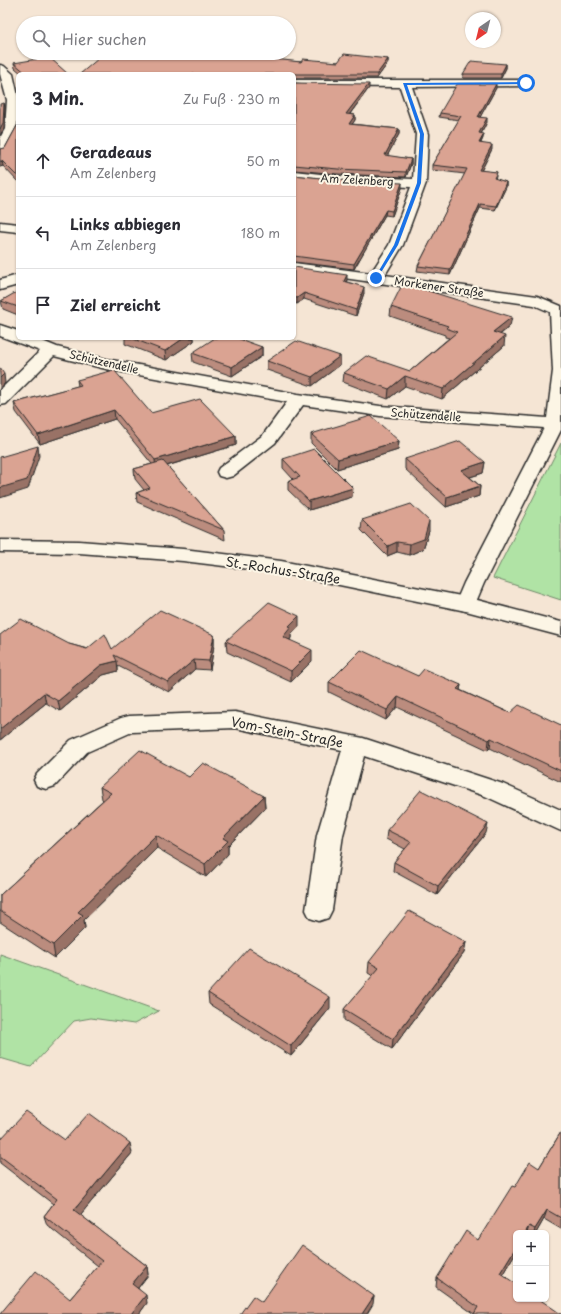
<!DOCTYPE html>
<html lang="de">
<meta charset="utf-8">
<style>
:root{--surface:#fff;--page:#f7f7f7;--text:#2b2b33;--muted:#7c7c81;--line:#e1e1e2}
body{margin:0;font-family:"Playpen Sans",sans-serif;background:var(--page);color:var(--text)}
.controls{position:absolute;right:12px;bottom:12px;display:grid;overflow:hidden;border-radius:6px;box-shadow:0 1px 3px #0004}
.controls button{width:36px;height:36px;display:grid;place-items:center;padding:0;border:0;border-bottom:1px solid var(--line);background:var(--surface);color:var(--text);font:20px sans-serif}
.compass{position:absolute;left:465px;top:12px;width:36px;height:36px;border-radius:50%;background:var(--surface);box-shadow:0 1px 3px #0004;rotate:215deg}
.stop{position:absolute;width:12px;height:12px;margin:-9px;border:3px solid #1a73e8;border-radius:50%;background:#fff}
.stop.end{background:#1a73e8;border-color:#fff;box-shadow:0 1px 4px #0008}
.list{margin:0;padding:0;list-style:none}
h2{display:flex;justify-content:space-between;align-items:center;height:52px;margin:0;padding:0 16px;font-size:17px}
h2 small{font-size:13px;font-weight:400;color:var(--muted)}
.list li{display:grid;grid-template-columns:26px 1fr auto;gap:12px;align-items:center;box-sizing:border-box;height:72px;padding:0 16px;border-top:1px solid var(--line)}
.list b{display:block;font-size:15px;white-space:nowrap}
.list p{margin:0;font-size:13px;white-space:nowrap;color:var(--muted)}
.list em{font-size:13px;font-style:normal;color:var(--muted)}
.icon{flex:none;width:22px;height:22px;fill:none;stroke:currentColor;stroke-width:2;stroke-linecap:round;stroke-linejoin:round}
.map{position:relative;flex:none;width:561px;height:1314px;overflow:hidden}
.search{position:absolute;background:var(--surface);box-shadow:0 1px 3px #0004;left:16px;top:16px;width:280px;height:44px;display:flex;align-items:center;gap:10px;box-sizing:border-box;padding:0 14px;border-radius:22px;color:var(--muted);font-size:15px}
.panel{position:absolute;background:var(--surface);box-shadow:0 1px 3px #0004;left:16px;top:72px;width:280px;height:268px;border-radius:6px}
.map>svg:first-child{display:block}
.green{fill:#b0e3a5;stroke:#6e8768}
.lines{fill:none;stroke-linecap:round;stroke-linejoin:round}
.street-casing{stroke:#2b2b2b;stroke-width:3}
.secondary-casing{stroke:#2b2b2b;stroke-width:3}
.street{fill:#fcf5e5;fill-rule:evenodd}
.secondary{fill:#fcf5e5;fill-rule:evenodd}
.wall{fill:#bb8c7e;stroke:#2b2b2b}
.shaded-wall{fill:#997266;stroke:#2b2b2b}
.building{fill:#daa392;stroke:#2b2b2b}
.route{fill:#1a73e8}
.labels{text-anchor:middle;stroke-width:4;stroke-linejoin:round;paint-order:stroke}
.far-street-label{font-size:11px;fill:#2b2b2b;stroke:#fcf5e5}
.street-label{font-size:13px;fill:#2b2b2b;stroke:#fcf5e5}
</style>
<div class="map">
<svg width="561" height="1314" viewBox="0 0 561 1314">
<rect width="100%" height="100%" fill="#f5e5d4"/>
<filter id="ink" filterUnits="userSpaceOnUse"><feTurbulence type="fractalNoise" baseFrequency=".025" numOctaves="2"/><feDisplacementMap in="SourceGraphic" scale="8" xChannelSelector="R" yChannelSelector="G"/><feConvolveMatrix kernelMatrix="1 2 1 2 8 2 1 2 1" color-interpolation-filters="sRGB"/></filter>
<g filter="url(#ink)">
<path class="green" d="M561 443V600L493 578Z
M0 954 159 1011 134 1024 91 1018 74 1021 31 1067 0 1058Z"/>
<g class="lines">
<g class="street-casing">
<path id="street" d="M0 65 4 66 13 74 18 96 17 129 4 153 0 154V138L5 129 7 100 0 74Z
M294 80H526L530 81 532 83 530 85 526 86 412 87 428 134 426 183 403 245 385 275 537 296 561 306V430L484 583 473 609 466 611 459 609 455 604 464 583 544 428 380 416 303 405 275 443 233 476 226 478 219 476 217 472 219 468 263 435 287 402 106 369 54 356 6 404 0 405V390L40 351 0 336V325L18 331V338H35L57 347 106 359 298 394 380 406 547 418 553 371 550 312 534 305 294 271V263L371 273 389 245 411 187 338 184 294 179V171L338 176 413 179 416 134 400 87 294 86Z
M0 222 18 224V232L0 230Z
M18 275V285L0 290V280Z
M235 712 363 738 503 784 561 810V831L485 796 364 756 343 835 332 910 328 918 319 921 310 918 306 910 317 835 342 750 235 728 132 732 87 752 55 786 46 789 37 786 34 780 37 774 71 740 121 718 129 716Z"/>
</g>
<g class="secondary-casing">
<path id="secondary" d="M0 540 79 541 183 549 281 561 466 597 561 622V636L466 611 281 573 183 561 79 553 0 552Z"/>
</g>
<use href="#street" class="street"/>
<use href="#secondary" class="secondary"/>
</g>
<path class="wall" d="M218 56 301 62H338L388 59V63L377 78H294Z
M14 63 68 74H22L15 68Z
M506 64V68L501 78H463V74Z
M294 83 369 88 350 114 355 115V120L352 124 399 129V134L387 156 411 159V164L406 177 338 174 294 170Z
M496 88 480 117 487 122 481 134 483 138 481 143 492 149 481 171 497 172 495 179 506 182V187L495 210 480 208 450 275 417 271 418 266 465 174 432 170V165L459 120 439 117 440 113Z
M18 115V182L3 166 0 167 5 148 18 124Z
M294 175 402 188 392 216 385 215 354 269 294 262Z
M294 267 347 280 346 282 364 293 356 316 304 299 297 304 294 303Z
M18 292V315L3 309 1 301Z
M391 307 510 326 500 335 504 346 442 399 405 386 388 399 343 382 344 373 410 371 449 338 445 337V335L390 316Z
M125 338H194V341L166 360 125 344Z
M262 347V356L232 376 193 362 192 353Z
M340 356V365L312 386 267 370V361Z
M77 380 151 413 236 436V445L167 466 224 530 225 540 137 502 136 493 144 490 135 479 134 469 152 464 115 419 40 444 16 412 14 403 78 386Z
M311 434 399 441 398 450 337 469 311 443Z
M283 459 352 497 309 510 288 490V481L293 479 283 468Z
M405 459 485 462 483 473 470 477 480 486 479 496 446 507 405 469Z
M362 520 429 531 423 549 409 555 397 552 387 556 361 530Z
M299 627 291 634V638L290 640 312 661 291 682 227 652 226 641Z
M214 635V645L210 670 195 669 169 692 118 666V671L103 675 60 711 46 703 0 740 69 644 87 649H112Z
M418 676 461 685 460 690 510 713 561 725V782L490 748 488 750 397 707 386 720 329 692V682Z
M189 777 264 796 265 808 228 846V854L206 877 157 848 84 920 85 928 55 958 0 922V895L103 800 102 799 100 787Z
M387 830 486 833 437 895 393 871 394 862 405 849 386 839Z
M466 942 464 953 392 1049 344 1020V1009L373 976 368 973 369 962Z
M208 993 330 1008 291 1056 209 1004Z
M561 1132V1229L544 1219 536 1233H516V1252L502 1275 474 1314 436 1287 437 1278 478 1240 515 1187 539 1168Z
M0 1140H65L132 1153 80 1215 147 1266 148 1275 138 1288 147 1303 139 1314H0L70 1299 98 1266 47 1225 44 1216 53 1204 0 1163Z"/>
<path class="shaded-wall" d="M388 59V63L377 78V74Z
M506 64V68L501 78V74Z
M369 84V88L346 119V114Z
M496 84V88L478 121V117Z
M4 103 5 108 4 129 0 135V129Z
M355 115V120L349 129V124Z
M487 118V122L479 138V133Z
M399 129V134L385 160V155Z
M484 134 483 138 478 148 479 143Z
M492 145V149L479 175V170Z
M411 159V164L406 177V172Z
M0 161H2L3 166 0 167Z
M506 182V187L495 210 496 206Z
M402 183V188L392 216V211Z
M480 204V208L450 275V270Z
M386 210 385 215 354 269V264Z
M347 275V280L343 287 344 281Z
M364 287V293L356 316V310Z
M304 293V299L297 304V298Z
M512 317 510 326 492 341 493 332Z
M505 336 504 346 442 399 443 389Z
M184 338H194V341L166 360 165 351Z
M262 347V356L232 376V367Z
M340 356V365L312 386V377Z
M4 374 5 383 0 389V378Z
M405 376V386L388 399 389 389Z
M114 410 115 419 40 444 38 435Z
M236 436V445L156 469 155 460Z
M399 441 398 450 337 469 338 459Z
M38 446 39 456 28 489 0 498V488Z
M485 462 483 473 460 480 461 470Z
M480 486 479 496 446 507 447 497Z
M353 488 352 497 309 510V501Z
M429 521V531L423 549 409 555 410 544Z
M397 542V552L387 556 388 546Z
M299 616V627L291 634V638L283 647V637L289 626Z
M214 635V645L210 670 209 661Z
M312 650V661L291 682V671Z
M194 660 195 669 169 692 168 682Z
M117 661 118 671 103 675 60 711 58 701 101 665Z
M461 685 459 695 457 689Z
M44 693 46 703 0 740V729Z
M398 697 397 707 386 720 387 710Z
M491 738 490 748 488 750 489 740Z
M264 796 265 808 228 846V854L206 877 205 864 223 838Z
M488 824 486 833 437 895 438 886Z
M156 835 157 848 84 920 85 928 55 958 53 945 78 912Z
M466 942 464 953 392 1049 393 1039Z
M330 997V1008L291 1056V1046Z
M130 1143 132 1153 76 1220 74 1210Z
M547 1210 544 1219 536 1233H534L535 1229Z
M529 1226 527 1233H525Z
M516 1247V1252L498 1282 500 1273Z
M147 1266 148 1275 134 1293 132 1284Z
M146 1295 147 1303 139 1314H131Z
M374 1296 373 1304 367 1314H362Z"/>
<path class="building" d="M105 53H188L218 56 220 53 301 62 303 59 338 62 344 54 388 59 377 74H80Z
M49 57 68 74H27L14 63Z
M471 61 506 64 501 74H463Z
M294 83 369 84 346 114 355 115 349 124 399 129 385 155 411 159 406 172 338 169 294 165Z
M457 84H496L478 117 487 118 479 133 484 134 479 143 492 145 479 170 497 172 494 178 506 182 496 206 480 204 450 270 418 266 467 169 432 165 461 116 440 113Z
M4 103 3 123 0 129V104Z
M18 115V177L2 161H0V149L5 148 18 124Z
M294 175 338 180 402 183 392 211 386 210 354 264 294 256Z
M294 267 347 275 344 281 364 287 356 310 304 293 297 298 294 297Z
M403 283 512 317 493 332 505 336 443 389 405 376 389 389 344 373 366 356 410 371 457 332 446 328 448 326 391 307Z
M18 292V307L1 301 13 294Z
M131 338H184L165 351Z
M215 338H237L262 347 232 367 192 353Z
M296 341 340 356 312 377 267 361Z
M0 368 4 374 0 378Z
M114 370 151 413 200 399 236 436 155 460 114 410 38 435 14 403 81 385 77 380Z
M371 416 399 441 338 459 311 434Z
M460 441 485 462 461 470 480 486 447 497 405 459Z
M38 446 27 480 0 488V457Z
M314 449 353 488 309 501 288 481 300 477 283 459Z
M163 461 224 530 136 493 150 488 134 469Z
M411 504 429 521 424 539 410 544 397 542 388 546 362 520Z
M269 602 299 616 289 626 291 627 283 637 312 650 291 671 226 641Z
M160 610 214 635 209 661 194 660 168 682 114 655 117 661 101 665 58 701 44 693 0 729V635L21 619 69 644 87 649 105 634 112 649Z
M361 650 418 676 424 669 461 685 457 689 510 713 519 705 561 725V771L491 738 489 740 398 697 387 710 329 682Z
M140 750 189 777 203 763 264 796 223 838 228 841 205 864 156 835 78 912 83 915 53 945 0 911V895L111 793 100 787Z
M421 790 488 824 438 886 394 862 411 842 387 830Z
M409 911 466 942 393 1039 344 1009 379 968 369 962Z
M249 948 330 997 291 1046 208 993Z
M26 1112 65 1140 89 1113 130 1143 74 1210 147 1266 132 1284 146 1295 131 1314H0L36 1271 70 1299 102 1261 44 1216 57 1199 0 1156V1140Z
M561 1132V1218L547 1210 535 1229 529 1226 525 1233H516V1247L500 1273 516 1284V1299H539L561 1314H474L478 1307 437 1278 466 1231 478 1240 512 1186 515 1187 530 1162 539 1168Z
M302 1245 374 1296 362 1314H240L253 1296 262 1302Z"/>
</g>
<path class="route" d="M526 82 528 84 407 85 424 134 421 183 398 245 377 279H374L394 245 417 183 420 134 403 83Z"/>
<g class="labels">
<g class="far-street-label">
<text transform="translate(357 180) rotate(3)" y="4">Am Zelenberg</text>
<text transform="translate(439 287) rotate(8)" y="4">Morkener Straße</text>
<text transform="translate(104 362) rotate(13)" y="4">Schützendelle</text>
<text transform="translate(426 415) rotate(4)" y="4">Schützendelle</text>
</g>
<g class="street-label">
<text transform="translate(283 570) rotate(9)" y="5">St.-Rochus-Straße</text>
<text transform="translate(287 732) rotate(11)" y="5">Vom-Stein-Straße</text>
</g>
</g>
</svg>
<div class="controls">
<button>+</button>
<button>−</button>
</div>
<svg class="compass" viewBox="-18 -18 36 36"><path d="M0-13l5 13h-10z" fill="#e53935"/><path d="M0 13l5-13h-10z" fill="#7c7c81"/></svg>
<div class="stop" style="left:526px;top:83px"></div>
<div class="stop end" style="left:376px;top:278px"></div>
<div class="search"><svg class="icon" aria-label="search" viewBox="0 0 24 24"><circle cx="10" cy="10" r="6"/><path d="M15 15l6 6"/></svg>Hier suchen</div>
<section class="panel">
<h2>3 Min.<small>Zu Fuß · 230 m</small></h2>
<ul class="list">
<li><svg class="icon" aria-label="ahead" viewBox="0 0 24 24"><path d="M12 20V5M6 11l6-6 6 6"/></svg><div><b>Geradeaus</b><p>Am Zelenberg</p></div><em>50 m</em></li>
<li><svg class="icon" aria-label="left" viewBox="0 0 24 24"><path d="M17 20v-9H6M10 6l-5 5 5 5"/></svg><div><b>Links abbiegen</b><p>Am Zelenberg</p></div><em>180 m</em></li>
<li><svg class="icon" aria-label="arrive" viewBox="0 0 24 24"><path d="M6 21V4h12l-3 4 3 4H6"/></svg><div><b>Ziel erreicht</b></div></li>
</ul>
</section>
</div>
